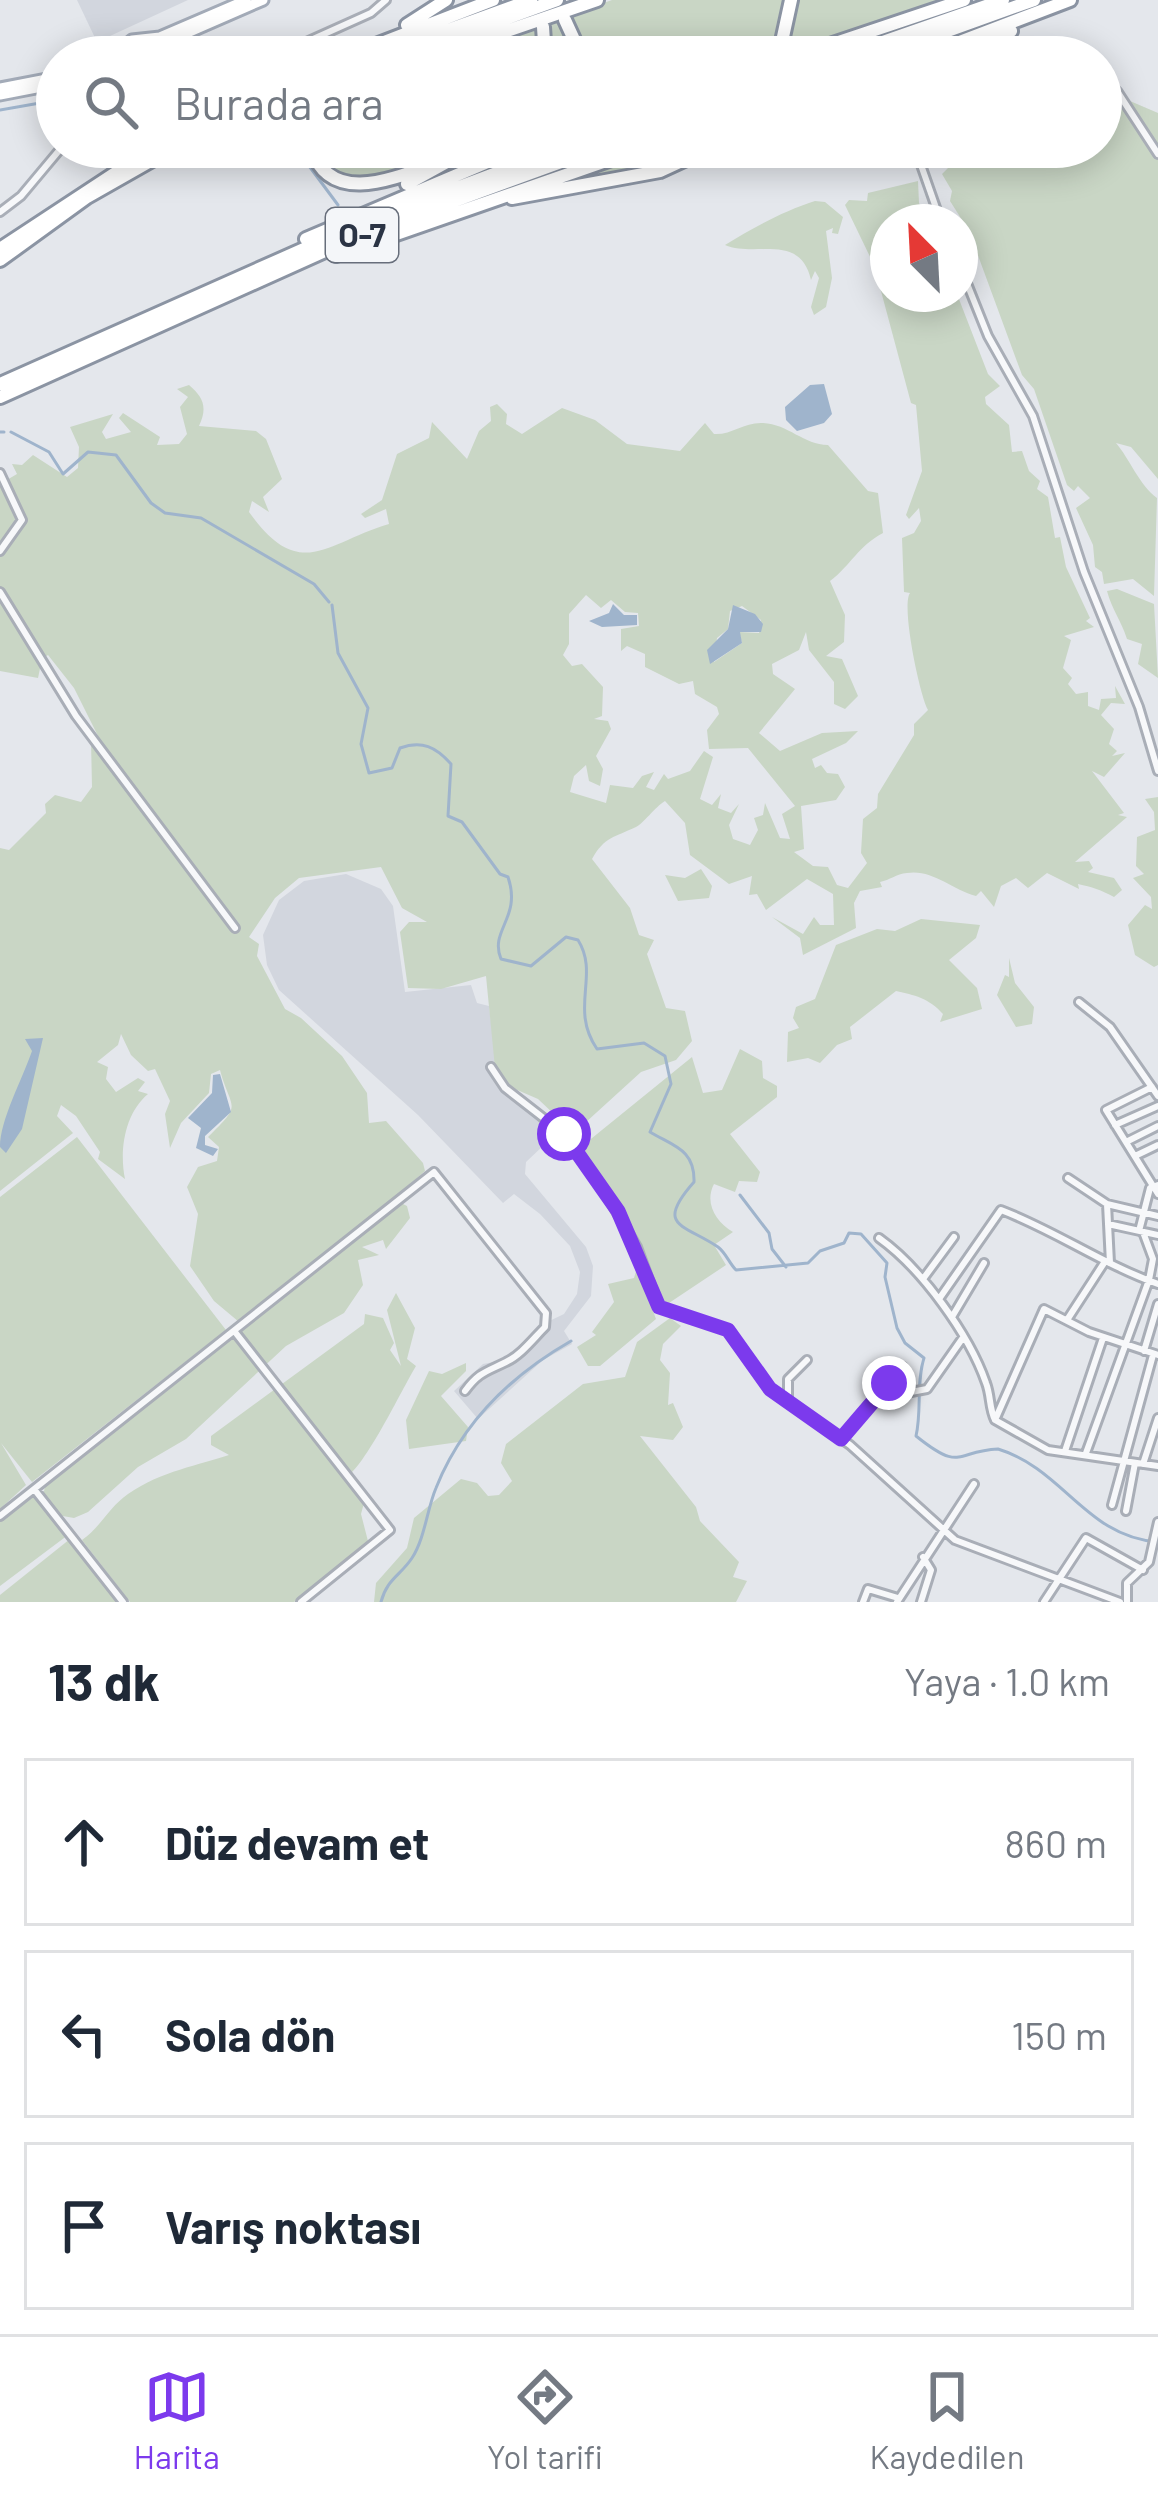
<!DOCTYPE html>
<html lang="tr">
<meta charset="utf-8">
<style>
:root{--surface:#fff;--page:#f2f2f3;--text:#1f2937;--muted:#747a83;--line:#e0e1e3;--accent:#7c3aed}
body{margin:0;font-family:Barlow,sans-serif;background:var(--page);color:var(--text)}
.compass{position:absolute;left:870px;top:204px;width:108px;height:108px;border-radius:50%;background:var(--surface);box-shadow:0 6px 30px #0003;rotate:336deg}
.stop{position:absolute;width:36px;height:36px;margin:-27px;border:9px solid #7c3aed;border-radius:50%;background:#fff}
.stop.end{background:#7c3aed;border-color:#fff;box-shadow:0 3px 12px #0008}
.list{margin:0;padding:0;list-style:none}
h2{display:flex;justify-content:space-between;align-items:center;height:156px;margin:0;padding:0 48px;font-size:51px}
h2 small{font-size:39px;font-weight:400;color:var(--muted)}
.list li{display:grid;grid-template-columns:78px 1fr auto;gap:36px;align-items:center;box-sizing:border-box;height:168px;margin:0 24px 24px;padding:0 24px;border:3px solid var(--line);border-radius:0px}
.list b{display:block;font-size:45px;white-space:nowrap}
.list em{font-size:39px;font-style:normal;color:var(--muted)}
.icon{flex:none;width:66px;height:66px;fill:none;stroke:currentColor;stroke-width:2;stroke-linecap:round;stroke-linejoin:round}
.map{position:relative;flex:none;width:1158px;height:1602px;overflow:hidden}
.search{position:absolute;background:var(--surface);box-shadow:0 6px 30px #0003;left:36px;right:36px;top:36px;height:132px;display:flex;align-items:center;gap:30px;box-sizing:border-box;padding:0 42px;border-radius:66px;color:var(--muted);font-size:45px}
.sheet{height:732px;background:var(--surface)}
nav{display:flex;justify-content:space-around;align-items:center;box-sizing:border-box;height:168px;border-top:3px solid var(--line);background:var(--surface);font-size:33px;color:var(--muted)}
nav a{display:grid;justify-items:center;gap:6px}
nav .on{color:var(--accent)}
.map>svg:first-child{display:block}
.built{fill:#d2d6de}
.green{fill:#c9d6c5;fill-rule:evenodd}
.water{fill:#9fb4cc}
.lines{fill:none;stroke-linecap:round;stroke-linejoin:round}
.stream{stroke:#9fb4cc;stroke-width:3}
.minor-casing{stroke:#a9aeb7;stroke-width:12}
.major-casing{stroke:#a3abb8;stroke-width:15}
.highway-casing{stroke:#8b94a3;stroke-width:18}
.minor{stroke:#f7f8fa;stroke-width:6}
.major{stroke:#fff;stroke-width:9}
.highway{stroke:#fff;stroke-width:12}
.route{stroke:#7c3aed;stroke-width:15}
.labels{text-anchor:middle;stroke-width:9;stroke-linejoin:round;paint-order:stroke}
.shield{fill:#f4f6f9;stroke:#676e7b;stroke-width:3}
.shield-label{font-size:33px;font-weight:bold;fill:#2b3445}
</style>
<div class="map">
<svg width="1158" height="1602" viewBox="0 0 1158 1602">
<rect width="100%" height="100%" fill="#e4e7ec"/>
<path class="built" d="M77 0H188L97 42Z
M346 874 381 889 393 906 405 992 471 985 477 1003 489 1006 498 1077 562 1128 526 1162 525 1174 586 1247 593 1266 591 1296 564 1331 572 1344 543 1360 478 1419 454 1391 483 1364 510 1359 541 1325 564 1314 577 1294 580 1272 570 1246 540 1214 514 1194 503 1203 418 1115 279 990 267 965 263 935 279 900 304 881Z"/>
<path class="green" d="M612 0H948L781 57H551L548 28 538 31 539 57H453Z
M1118 97 1158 159V479L1131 447 1116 443C1129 458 1140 486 1157 498L1154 596 1133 579 1104 584 1102 572 1095 567 1093 545 1076 508 1090 498 1078 486 1074 491 1067 485 1034 389 1022 375 969 231 950 201 952 191 942 174 948 168 936 159 934 147H1101V103Z
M1130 101 1158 113V147Z
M315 147H455C412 168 340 205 315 147Z
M659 147H704L673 163 532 189Z
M918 181 919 203 928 222H888V294H957L988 374 1000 386 985 397 986 404 1009 425 1012 452 1022 451 1029 471 1040 481 1037 489 1048 497 1055 538 1060 537 1066 567 1090 618 1086 621 1094 627 1064 636 1071 640 1063 668 1072 678 1068 684 1076 694 1088 692V706L1099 710 1101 699 1116 698 1115 686 1125 704 1111 703 1101 715 1114 729 1109 744 1117 751 1112 756 1125 753 1104 777 1092 771 1124 813 1118 815 1127 817 1075 862 1089 861 1093 868 1088 872 1114 878 1122 890 1114 897C1101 890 1092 887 1078 884L1079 889 1047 873 1028 888 1016 878 1001 886 994 907 981 891 976 896C951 889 932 869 907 873 896 874 890 880 880 882L882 887 860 891 854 903 856 928 803 955 800 938 772 917 803 934 814 917 820 925H834L833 894 807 879 766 910 757 894 749 895 752 876 729 884 690 855 685 823 665 801C655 807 643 824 636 827 615 837 604 837 592 859L630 908 639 935 654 940 647 954 666 1008 685 1011 692 1041 676 1060 641 1072 574 1133 538 1099 508 1086 495 1068 486 976 441 989 408 988 400 932 409 922H427L402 908 381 867 299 878 275 898 249 937 259 944 257 956 285 1009 301 1018 342 1056 367 1093 369 1123 386 1121 423 1163 425 1171 393 1199 407 1206 410 1218 386 1249 383 1240 362 1247 379 1255 358 1260 363 1285 344 1313 286 1346 186 1439 138 1467 88 1512 74 1518 57 1515 43 1495 45 1487 245 1327 214 1301 190 1266 198 1214 187 1187 198 1167 217 1161 219 1147 208 1137C244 1102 231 1111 220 1070L211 1074 209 1093 181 1123 170 1148 165 1114 170 1101 155 1069 148 1071 131 1055 121 1034 118 1045 97 1062 108 1067 106 1079 116 1092 138 1078 145 1082 138 1091 148 1094C125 1113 119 1150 125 1179L98 1159 100 1152 76 1116 61 1105 57 1116 73 1133 0 1191V848L9 850 46 813 45 804 55 795 81 802 92 787 91 740 105 750 74 688 48 655 42 659 38 678 0 671V484L17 474 12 464 22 465 33 455 67 477 78 468 79 447 70 427 113 414 102 432 106 439 131 432 119 418 123 413 160 437 157 445 179 444 187 434 180 407 188 397 177 389 189 385C203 397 208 407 199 426L256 431 266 439 282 479 263 497 269 512 252 501 249 512C300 584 327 542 389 524L386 509 365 518 361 514 382 500 397 454 429 438 432 422 467 459 479 431 491 421 490 407 497 404 507 414 506 424 522 434 562 408 595 420 627 444 680 451 705 423 714 434C732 435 744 422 763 423 788 424 804 445 828 445L868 491 878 493 883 533C858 546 851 565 830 581L845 615 844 642 826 656 842 659 858 696 845 709 834 704V682L809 650 806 632 799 650 772 664 773 674 795 689 759 733 780 751 822 733 858 731 846 743 812 759 815 768 821 765 827 773 838 774 845 787 836 800 801 806 804 849 794 852 813 866 828 867 837 885 848 888 867 863 861 853 863 819 877 808 878 794 914 735V724L928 710C919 693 901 605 910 593L904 592 902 538 914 533 921 521 919 508 909 519 906 515 922 471 916 405 911 403 874 265 845 205 849 200 867 201 868 193ZM586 595 601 608 611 600 625 612 638 613 639 626 621 629V651L627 646 645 654V667L679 684 693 681 695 694 717 707 719 714 707 730 709 749 748 748 795 806 782 814 790 839 780 838 765 803 763 815 754 818 758 830 750 845 733 839 729 825 739 804 731 813 718 808 721 794 712 805 700 799 713 757 704 751 690 771 668 779 664 774 654 790 646 787 654 772 642 776 633 788 610 785 606 803 570 792 574 776 586 765 589 781 600 786 603 769 596 756 611 729 608 721 594 719 602 716 603 687 582 664 572 666 563 655 569 644V614ZM742 606 761 620 759 633 739 632 742 643 714 662 717 638 728 629 730 611Z
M815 201 825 202 843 217 838 234 832 233 833 228 826 231 832 278 826 307 814 315 811 307 819 278 815 271 811 280C800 232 755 258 725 245 751 229 783 211 815 201Z
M1117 589 1154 604 1158 678 1138 664 1142 644 1127 639C1121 620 1112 610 1107 591Z
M1158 797V965L1154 967 1135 955 1128 925 1145 905 1152 909 1151 897 1133 878 1144 874 1136 866 1137 837 1155 830 1154 812 1145 799Z
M701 869 712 886 709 898 678 901 665 875 685 878Z
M921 919 980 925 976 938 949 960 977 988 982 1009 940 1022 943 1014C929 998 914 995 896 991L850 1027 852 1039 837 1045 820 1063 808 1058 787 1062 788 1032 799 1028 793 1018 796 1007 815 999 836 945 877 929 895 931Z
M1009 958 1015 983 1034 1007 1032 1024 1016 1027 997 995 1005 975 1009 977Z
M740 1049 762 1061 763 1078 777 1086V1097L730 1134 760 1172 757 1182 739 1181 735 1192 714 1184C704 1203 716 1222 733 1232L714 1245 726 1265 666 1305 624 1212 581 1147 692 1057 703 1093 722 1090Z
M77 1137 226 1330 32 1482 1 1443 26 1485 0 1509V1197Z
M637 1268 656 1319 600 1366H588L577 1347 596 1335 592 1332 614 1302 608 1284 634 1278Z
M396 1293 415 1328 407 1359 416 1366C401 1391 365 1467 345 1478L364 1503 361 1514 369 1545 294 1602H130L82 1540C99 1529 109 1507 128 1494 161 1471 200 1465 229 1455L211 1445V1436L364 1324 365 1314 383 1318 394 1343 390 1350 401 1366 387 1310Z
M670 1318 681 1326 663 1344 660 1360 670 1373 668 1405 673 1403 683 1427 673 1440 640 1436 696 1507 700 1521 739 1562 733 1577 747 1581 736 1602H374L376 1583 407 1548 414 1518 461 1479 477 1483 488 1496 499 1495 512 1481 501 1463 506 1444 583 1384 625 1377 637 1342Z
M466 1363V1371L441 1396 468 1427 466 1441 409 1449 406 1420 429 1371 442 1374Z
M34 1493 68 1535 0 1586V1520Z
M70 1539 120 1602H0V1595Z"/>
<path class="water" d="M824 384 832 414 824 423 797 431 786 420 785 407 810 385Z
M613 604 624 615H637V625L602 627 589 621 609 613Z
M733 605 755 614 763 624 761 632H740L742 643 710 664 707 650 728 629Z
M43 1038 22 1129 6 1153 0 1147C0 1120 22 1080 32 1051L25 1039Z
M220 1074 231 1112 205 1136V1145L218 1149 213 1156 196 1148 201 1128 188 1118 212 1093 213 1075Z"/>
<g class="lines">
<path class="stream" d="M166 57 171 54
M0 110 57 100
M209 147H227
M295 147 338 205
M0 432H4
M11 432 49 452 63 474 88 452 116 455 151 503 165 513 201 518 314 584 329 602
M332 605 338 653 368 708 361 744 369 773 392 768 400 748C422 740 436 747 451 764L448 816 462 822 500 874 508 877C522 918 489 930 501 959L531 966 566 937 578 940C600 975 569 1008 597 1049L644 1043 665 1056 671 1084 650 1132C673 1146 695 1149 694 1182 654 1227 684 1224 718 1247 726 1253 729 1263 736 1270L808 1263 820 1251 844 1243 849 1233 861 1234 887 1263 885 1277 897 1328 905 1343 924 1358C916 1383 922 1410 916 1436 962 1473 955 1451 998 1449 1064 1469 1086 1537 1158 1542
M740 1195 769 1233 772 1249 786 1267
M381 1602C387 1579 400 1576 412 1558 425 1538 427 1509 436 1488 462 1423 510 1376 571 1341"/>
<g class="minor-casing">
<path id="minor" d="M273 57 371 13 386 0
M1101 95 1117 91 1158 154
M904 147 921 165 941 222
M0 212 21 196 62 147
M960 266 988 336 1033 416 1084 572 1139 707 1158 771
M0 473 22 520 0 551
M0 592 76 716 235 928
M1079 1002 1110 1027 1158 1096
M491 1067 505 1088 564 1134 600 1184 637 1247 659 1307 727 1330 770 1389 850 1445 955 1540 1120 1602
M1152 1087 1106 1110 1158 1194
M1115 1125 1158 1106
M1126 1142 1158 1126
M1135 1156 1158 1145
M1068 1178 1107 1204 1158 1216
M1107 1204 1110 1263
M1108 1224 1158 1235
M1139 1231 1150 1188 1158 1185
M879 1238C921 1268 969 1334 986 1383 991 1396 989 1408 995 1420L1048 1450 1158 1466
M923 1279 954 1237
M939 1299 1001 1210C1056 1231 1102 1264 1158 1284
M952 1317 984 1263
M1067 1320 1104 1263
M235 1332 390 1530 301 1602
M1144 1351 1158 1304
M910 1386 911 1392 927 1389 962 1339
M788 1402V1379L807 1360
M995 1420 1044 1309 1089 1332 1158 1355
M841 1439 903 1367
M1065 1451 1103 1338
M1086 1453 1149 1280 1153 1259 1143 1232
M1143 1464 1158 1418
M34 1489 123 1602
M1112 1505 1153 1355
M1126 1511 1135 1463
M0 1516 434 1172 546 1313 545 1327C533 1339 521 1355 506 1362 486 1372 479 1372 465 1391
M863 1602 868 1589 898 1598
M897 1602 974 1484
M921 1602 931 1570 923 1557
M1044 1602 1086 1538 1143 1570
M1127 1602V1583L1149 1562 1158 1522"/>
</g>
<g class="major-casing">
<path id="major" d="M111 57 132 40 160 37 246 0
M150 57 171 40 263 0
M0 88 57 77
M0 95 57 84"/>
</g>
<g class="highway-casing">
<path id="highway" d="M565 20 582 57
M407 25 446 0
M543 27 545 57
M781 46 791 0
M345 57 493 0
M374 57 531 0
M400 57 557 0
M431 57 597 0
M794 57 964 0
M840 57 1003 0
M875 57 1034 0
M920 57 1070 0
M958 57 1011 31
M311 147C328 204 388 181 428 166
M407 184 474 147
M512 198 660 171 712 147
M306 239 523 147
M0 249 155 147
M336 255 646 147
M0 260 87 197 175 147
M0 384 358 225 566 147
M0 397 356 237 602 147"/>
</g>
<use href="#minor" class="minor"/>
<use href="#major" class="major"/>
<use href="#highway" class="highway"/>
</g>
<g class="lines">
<path class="route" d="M564 1134 618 1211 659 1307 728 1330 770 1389 841 1439 889 1383"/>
</g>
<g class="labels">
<rect class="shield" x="326" y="208" width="72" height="54" rx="9"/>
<g class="shield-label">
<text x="362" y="247">O-7</text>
</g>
</g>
</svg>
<svg class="compass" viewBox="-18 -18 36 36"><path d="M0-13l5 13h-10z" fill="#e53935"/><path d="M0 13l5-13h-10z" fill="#747a83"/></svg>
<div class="stop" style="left:564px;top:1134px"></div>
<div class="stop end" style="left:889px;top:1383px"></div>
<div class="search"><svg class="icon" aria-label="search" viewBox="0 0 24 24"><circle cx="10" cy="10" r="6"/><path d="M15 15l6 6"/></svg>Burada ara</div>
</div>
<section class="sheet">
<h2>13 dk<small>Yaya · 1.0 km</small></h2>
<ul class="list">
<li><svg class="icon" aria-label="ahead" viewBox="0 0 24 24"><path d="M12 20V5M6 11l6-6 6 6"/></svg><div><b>Düz devam et</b></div><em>860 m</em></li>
<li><svg class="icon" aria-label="left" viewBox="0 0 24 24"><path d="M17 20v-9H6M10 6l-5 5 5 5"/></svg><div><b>Sola dön</b></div><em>150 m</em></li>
<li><svg class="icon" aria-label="arrive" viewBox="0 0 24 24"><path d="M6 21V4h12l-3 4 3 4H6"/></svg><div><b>Varış noktası</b></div></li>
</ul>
</section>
<nav>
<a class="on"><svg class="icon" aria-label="map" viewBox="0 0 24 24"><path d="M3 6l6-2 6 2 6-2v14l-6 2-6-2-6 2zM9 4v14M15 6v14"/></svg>Harita</a>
<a><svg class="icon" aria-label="directions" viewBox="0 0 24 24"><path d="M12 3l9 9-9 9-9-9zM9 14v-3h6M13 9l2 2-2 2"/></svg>Yol tarifi</a>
<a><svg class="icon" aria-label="saved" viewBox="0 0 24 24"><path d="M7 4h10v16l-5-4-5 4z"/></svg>Kaydedilen</a>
</nav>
